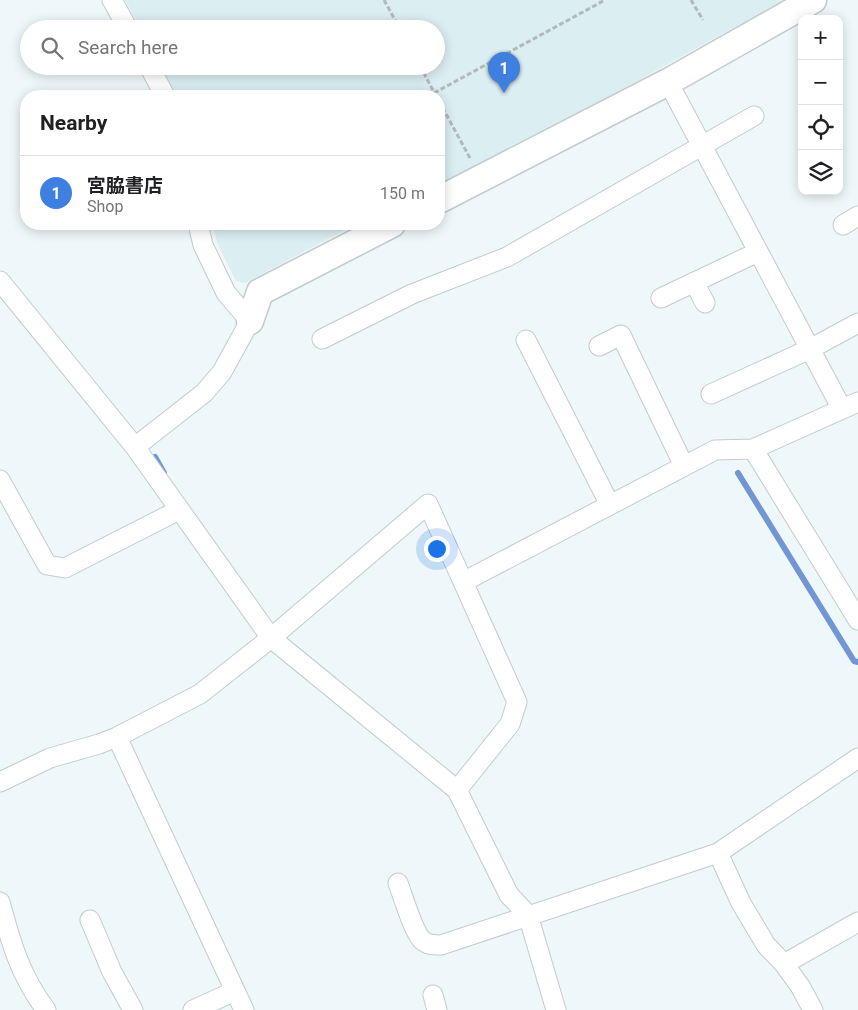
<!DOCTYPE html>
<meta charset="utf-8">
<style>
:root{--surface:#fff;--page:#f2f2f2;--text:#202124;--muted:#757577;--line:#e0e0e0;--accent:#d93025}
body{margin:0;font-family:Roboto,"Noto Sans JP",sans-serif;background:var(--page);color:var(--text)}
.controls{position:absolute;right:15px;top:15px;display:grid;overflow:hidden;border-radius:10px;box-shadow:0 2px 12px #0003}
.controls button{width:45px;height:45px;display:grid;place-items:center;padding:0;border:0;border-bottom:1px solid var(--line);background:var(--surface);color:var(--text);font:25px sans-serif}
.you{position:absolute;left:436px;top:548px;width:18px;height:18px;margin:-12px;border:4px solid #fff;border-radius:50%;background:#1a73e8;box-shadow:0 0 0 8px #1a73e833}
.badge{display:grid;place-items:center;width:32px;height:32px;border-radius:50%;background:var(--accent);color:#fff;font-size:16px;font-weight:700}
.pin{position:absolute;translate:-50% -41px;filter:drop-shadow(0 1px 2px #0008)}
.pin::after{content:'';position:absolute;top:26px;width:18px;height:15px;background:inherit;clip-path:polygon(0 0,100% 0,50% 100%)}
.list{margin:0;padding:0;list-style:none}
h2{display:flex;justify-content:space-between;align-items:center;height:65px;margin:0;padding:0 20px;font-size:21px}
h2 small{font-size:16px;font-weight:400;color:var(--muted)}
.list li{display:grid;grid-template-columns:32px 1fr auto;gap:15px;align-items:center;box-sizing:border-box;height:75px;padding:0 20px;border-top:1px solid var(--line)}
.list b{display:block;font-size:19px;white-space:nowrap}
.list p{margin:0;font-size:16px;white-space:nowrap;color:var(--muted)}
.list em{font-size:16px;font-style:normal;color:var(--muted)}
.icon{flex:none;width:28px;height:28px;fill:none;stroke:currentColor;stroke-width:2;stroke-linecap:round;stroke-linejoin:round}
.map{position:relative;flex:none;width:858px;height:1010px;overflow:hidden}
.search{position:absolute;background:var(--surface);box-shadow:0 2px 12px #0003;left:20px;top:20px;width:425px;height:55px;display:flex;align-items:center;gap:12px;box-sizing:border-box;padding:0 18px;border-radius:28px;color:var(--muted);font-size:19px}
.panel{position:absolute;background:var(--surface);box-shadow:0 2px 12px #0003;left:20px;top:90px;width:425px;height:140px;border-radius:20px}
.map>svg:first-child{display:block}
.built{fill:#dbeef2}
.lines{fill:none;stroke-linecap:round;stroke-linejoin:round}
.stream{stroke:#7296d4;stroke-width:6}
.street-casing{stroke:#c2cbcd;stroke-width:21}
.secondary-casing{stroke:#c2cbcd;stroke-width:29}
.path{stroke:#b1b9ba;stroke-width:3;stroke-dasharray:5 2.5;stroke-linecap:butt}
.street{stroke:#fff;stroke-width:19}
.secondary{stroke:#fff;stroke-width:26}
</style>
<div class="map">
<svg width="858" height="1010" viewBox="0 0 858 1010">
<rect width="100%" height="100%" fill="#eef7f9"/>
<path class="built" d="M125 0H784L488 163 439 186V96H175L160 66H436V29H141Z
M212 224H356L245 283 236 281 218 245Z"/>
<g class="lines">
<path class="stream" d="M155 457 164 473
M738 473 854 661 858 662"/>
<g class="street-casing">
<path id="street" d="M112 0 128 29
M149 66 165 96
M668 82 842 409
M843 225 858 216
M0 281 135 447 271 638 457 790 509 895 528 915 556 1010
M694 282 705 303
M661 298 758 252
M322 339 412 294 507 257 754 116
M526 340 610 505
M599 346 621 335 684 466
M711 394 810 349 858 323
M135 447 204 393 222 372 250 321 226 293 203 245 198 224
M753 449 858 620
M0 480 47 565 65 568 179 510
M463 582 715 450 753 449 858 402
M117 737 244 1010
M0 782 50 758 99 744 117 737 200 694 271 638 428 504 517 702 510 724 457 790
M718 853 741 903 766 945 784 964 800 986 813 1010
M398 883C403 896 413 931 422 940 427 945 434 945 441 945L718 853 858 758
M0 902C11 943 20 975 46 1010
M90 920 112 972 133 1010
M784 964 858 922
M433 995 437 1010
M193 1010 235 991"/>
</g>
<g class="secondary-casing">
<path id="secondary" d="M439 200 668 82 813 0
M250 321 260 292 392 224"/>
</g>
<path class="path" d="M384 0 400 29
M691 0 703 20
M420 66 436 96
M434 93 605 0
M439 101 471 160
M439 113 444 110"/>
<use href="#street" class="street"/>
<use href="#secondary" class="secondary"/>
</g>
</svg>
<div class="controls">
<button>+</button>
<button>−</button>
<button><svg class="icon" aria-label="locate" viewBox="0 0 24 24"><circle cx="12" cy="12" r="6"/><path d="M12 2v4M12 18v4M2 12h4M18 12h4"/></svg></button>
<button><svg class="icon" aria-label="layers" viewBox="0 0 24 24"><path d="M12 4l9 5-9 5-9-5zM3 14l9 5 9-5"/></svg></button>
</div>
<div class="you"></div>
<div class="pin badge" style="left:504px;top:93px;background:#3f7fe0">1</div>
<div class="search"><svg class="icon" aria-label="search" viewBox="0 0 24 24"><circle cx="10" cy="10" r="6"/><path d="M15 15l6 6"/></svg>Search here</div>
<section class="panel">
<h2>Nearby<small></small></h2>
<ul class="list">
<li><span class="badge" style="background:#3f7fe0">1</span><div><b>宮脇書店</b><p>Shop</p></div><em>150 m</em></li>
</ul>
</section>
</div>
